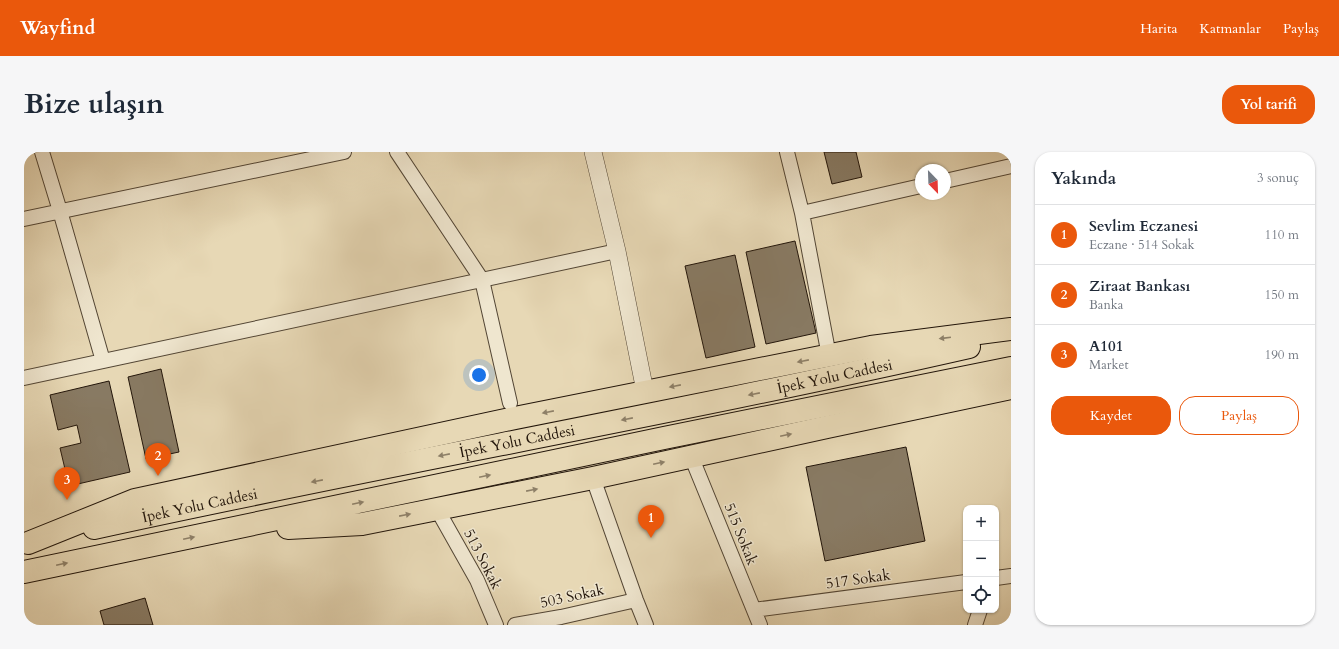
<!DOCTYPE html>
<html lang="tr">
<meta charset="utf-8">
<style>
:root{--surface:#fff;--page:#f6f6f7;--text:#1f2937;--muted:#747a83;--line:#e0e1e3;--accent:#ea580c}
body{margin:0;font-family:Cardo,serif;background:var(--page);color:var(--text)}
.controls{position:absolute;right:12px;bottom:12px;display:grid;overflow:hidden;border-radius:8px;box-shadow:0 1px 3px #0004}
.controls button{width:36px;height:36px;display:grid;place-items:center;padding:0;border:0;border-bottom:1px solid var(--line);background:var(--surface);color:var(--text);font:20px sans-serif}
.compass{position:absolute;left:891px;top:12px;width:36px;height:36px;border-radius:50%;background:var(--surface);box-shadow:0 1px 3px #0004;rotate:157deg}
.you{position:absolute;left:455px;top:223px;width:14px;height:14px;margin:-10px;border:3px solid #fff;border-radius:50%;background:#1a73e8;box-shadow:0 0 0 6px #1a73e833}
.badge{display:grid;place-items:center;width:26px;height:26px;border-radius:50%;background:var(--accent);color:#fff;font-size:13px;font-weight:700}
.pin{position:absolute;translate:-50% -33px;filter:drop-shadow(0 1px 2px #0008)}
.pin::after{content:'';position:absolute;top:21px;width:14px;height:12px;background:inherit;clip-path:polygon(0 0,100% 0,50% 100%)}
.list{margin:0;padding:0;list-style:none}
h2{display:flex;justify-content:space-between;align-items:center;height:52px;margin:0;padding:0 16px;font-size:17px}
h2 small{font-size:13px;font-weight:400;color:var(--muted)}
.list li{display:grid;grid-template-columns:26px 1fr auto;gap:12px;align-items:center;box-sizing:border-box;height:60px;padding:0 16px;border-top:1px solid var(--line)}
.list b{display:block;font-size:15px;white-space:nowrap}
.list p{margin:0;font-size:13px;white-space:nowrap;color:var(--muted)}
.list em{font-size:13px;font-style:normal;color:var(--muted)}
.actions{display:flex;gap:8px;padding:12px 16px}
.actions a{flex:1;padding:9px 0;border:1px solid var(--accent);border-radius:16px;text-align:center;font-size:14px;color:var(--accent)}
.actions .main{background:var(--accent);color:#fff}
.icon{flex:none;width:22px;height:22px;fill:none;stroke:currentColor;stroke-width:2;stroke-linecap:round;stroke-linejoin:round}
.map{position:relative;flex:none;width:987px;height:473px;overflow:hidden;border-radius:16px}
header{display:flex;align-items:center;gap:24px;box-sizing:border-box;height:56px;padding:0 20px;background:var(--accent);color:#fff}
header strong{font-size:19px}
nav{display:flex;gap:22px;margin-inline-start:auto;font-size:14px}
.intro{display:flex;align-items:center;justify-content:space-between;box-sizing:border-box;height:96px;padding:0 24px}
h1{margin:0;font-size:28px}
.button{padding:10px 18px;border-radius:16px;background:var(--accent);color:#fff;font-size:14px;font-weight:700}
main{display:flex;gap:24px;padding:0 24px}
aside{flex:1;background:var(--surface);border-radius:16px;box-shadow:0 1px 3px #0004}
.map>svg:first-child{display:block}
.building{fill:#887a63;stroke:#22150a}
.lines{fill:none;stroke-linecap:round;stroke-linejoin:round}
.minor-casing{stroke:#534635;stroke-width:16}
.tertiary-casing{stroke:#534635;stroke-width:18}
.trunk-casing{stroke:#22150a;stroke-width:24}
.minor{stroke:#efe6cf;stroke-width:14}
.tertiary{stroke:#efe6cf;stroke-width:17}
.trunk{stroke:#e7d8b5;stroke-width:22}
.oneway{fill:#8e8068}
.labels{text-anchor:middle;stroke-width:3;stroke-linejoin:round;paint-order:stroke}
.street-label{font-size:15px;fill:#22150a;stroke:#efe6cf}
</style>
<header>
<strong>Wayfind</strong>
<nav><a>Harita</a><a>Katmanlar</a><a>Paylaş</a></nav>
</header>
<div class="intro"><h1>Bize ulaşın</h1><a class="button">Yol tarifi</a></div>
<main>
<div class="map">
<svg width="987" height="473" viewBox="0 0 987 473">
<rect width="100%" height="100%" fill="#e7d8b5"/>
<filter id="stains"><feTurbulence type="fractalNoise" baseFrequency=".005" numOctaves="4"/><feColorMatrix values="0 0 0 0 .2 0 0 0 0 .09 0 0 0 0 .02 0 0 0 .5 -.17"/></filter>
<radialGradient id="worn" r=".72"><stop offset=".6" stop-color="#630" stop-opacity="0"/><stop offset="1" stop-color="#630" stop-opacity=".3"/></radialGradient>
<path class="building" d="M800 0H832L838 25 808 32Z
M771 89 792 181 742 192 722 100Z
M711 103 731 195 682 206 661 114Z
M137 217 155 300 122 307 104 225Z
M85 229 106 320 45 334 36 296 57 291 53 273 34 278 26 243Z
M882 295 901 389 801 409 782 315Z
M121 446 129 473H80L76 459Z"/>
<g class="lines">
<g class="minor-casing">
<path id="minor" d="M18 0 36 59 79 209
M373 0 458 128 486 251
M763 0 778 61 805 204
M921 29 987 14
M778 61 897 34
M0 67 320 0
M0 226 593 99
M667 304 736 473
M569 326 612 448 622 473
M413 357 453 428 472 473
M972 426 987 424
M730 458 942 430
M491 473 537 465 612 448
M951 473 956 458"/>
</g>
<g class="tertiary-casing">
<path id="tertiary" d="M569 0 593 99 619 229"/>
</g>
<g class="trunk-casing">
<g id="trunk">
<path id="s1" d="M70 376C361 312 654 261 945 195"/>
<path d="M264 376 338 372 569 326 803 275 987 236"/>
<path d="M4 391 111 348 491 266 847 195 987 177"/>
<path d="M0 420 640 286 987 216"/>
</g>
</g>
<use href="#minor" class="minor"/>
<use href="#tertiary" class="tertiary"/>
<use href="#trunk" class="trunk"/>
</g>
<defs><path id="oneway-solid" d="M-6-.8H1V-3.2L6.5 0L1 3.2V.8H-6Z"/></defs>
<g class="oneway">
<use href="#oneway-solid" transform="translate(921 186) rotate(173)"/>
<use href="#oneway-solid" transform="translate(779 209) rotate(169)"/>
<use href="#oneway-solid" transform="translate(651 234) rotate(169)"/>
<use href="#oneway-solid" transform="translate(730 242) rotate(169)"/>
<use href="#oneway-solid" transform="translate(524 260) rotate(169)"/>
<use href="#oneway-solid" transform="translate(603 267) rotate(169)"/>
<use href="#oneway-solid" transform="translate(762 283) rotate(-12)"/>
<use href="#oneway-solid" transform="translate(420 303) rotate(169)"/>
<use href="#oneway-solid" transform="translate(635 311) rotate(-12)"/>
<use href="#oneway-solid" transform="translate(461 324) rotate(-12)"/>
<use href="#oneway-solid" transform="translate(293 329) rotate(169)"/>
<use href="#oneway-solid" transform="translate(508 338) rotate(-11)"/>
<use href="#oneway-solid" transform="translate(334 351) rotate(-12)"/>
<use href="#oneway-solid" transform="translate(381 363) rotate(-11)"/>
<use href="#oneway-solid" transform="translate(165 386) rotate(-12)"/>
<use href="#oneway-solid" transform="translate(38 412) rotate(-12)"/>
</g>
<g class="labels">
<g class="street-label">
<text dy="5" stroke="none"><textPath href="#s1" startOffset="756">İpek Yolu Caddesi</textPath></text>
<text dy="5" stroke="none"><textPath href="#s1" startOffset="432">İpek Yolu Caddesi</textPath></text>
<text dy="5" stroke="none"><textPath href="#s1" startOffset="108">İpek Yolu Caddesi</textPath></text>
<text transform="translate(717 382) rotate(68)" y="5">515 Sokak</text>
<text transform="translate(459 407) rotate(63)" y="5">513 Sokak</text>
<text transform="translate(834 427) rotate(-8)" y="5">517 Sokak</text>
<text transform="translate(548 444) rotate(-12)" y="5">503 Sokak</text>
</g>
</g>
<rect width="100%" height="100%" filter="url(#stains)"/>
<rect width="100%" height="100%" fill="url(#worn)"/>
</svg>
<div class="controls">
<button>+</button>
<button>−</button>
<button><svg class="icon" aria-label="locate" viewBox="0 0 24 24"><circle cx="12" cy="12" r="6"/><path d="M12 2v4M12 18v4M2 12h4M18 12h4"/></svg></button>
</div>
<svg class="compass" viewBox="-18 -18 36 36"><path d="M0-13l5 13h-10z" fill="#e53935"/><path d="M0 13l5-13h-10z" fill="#747a83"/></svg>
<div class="you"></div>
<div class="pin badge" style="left:627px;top:386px">1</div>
<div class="pin badge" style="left:134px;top:324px">2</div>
<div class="pin badge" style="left:43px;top:348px">3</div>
</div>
<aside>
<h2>Yakında<small>3 sonuç</small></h2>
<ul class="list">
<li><span class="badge">1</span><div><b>Sevlim Eczanesi</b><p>Eczane · 514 Sokak</p></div><em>110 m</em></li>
<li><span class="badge">2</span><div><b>Ziraat Bankası</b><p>Banka</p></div><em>150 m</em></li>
<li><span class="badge">3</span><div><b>A101</b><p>Market</p></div><em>190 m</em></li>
</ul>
<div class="actions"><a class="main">Kaydet</a><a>Paylaş</a></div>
</aside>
</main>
